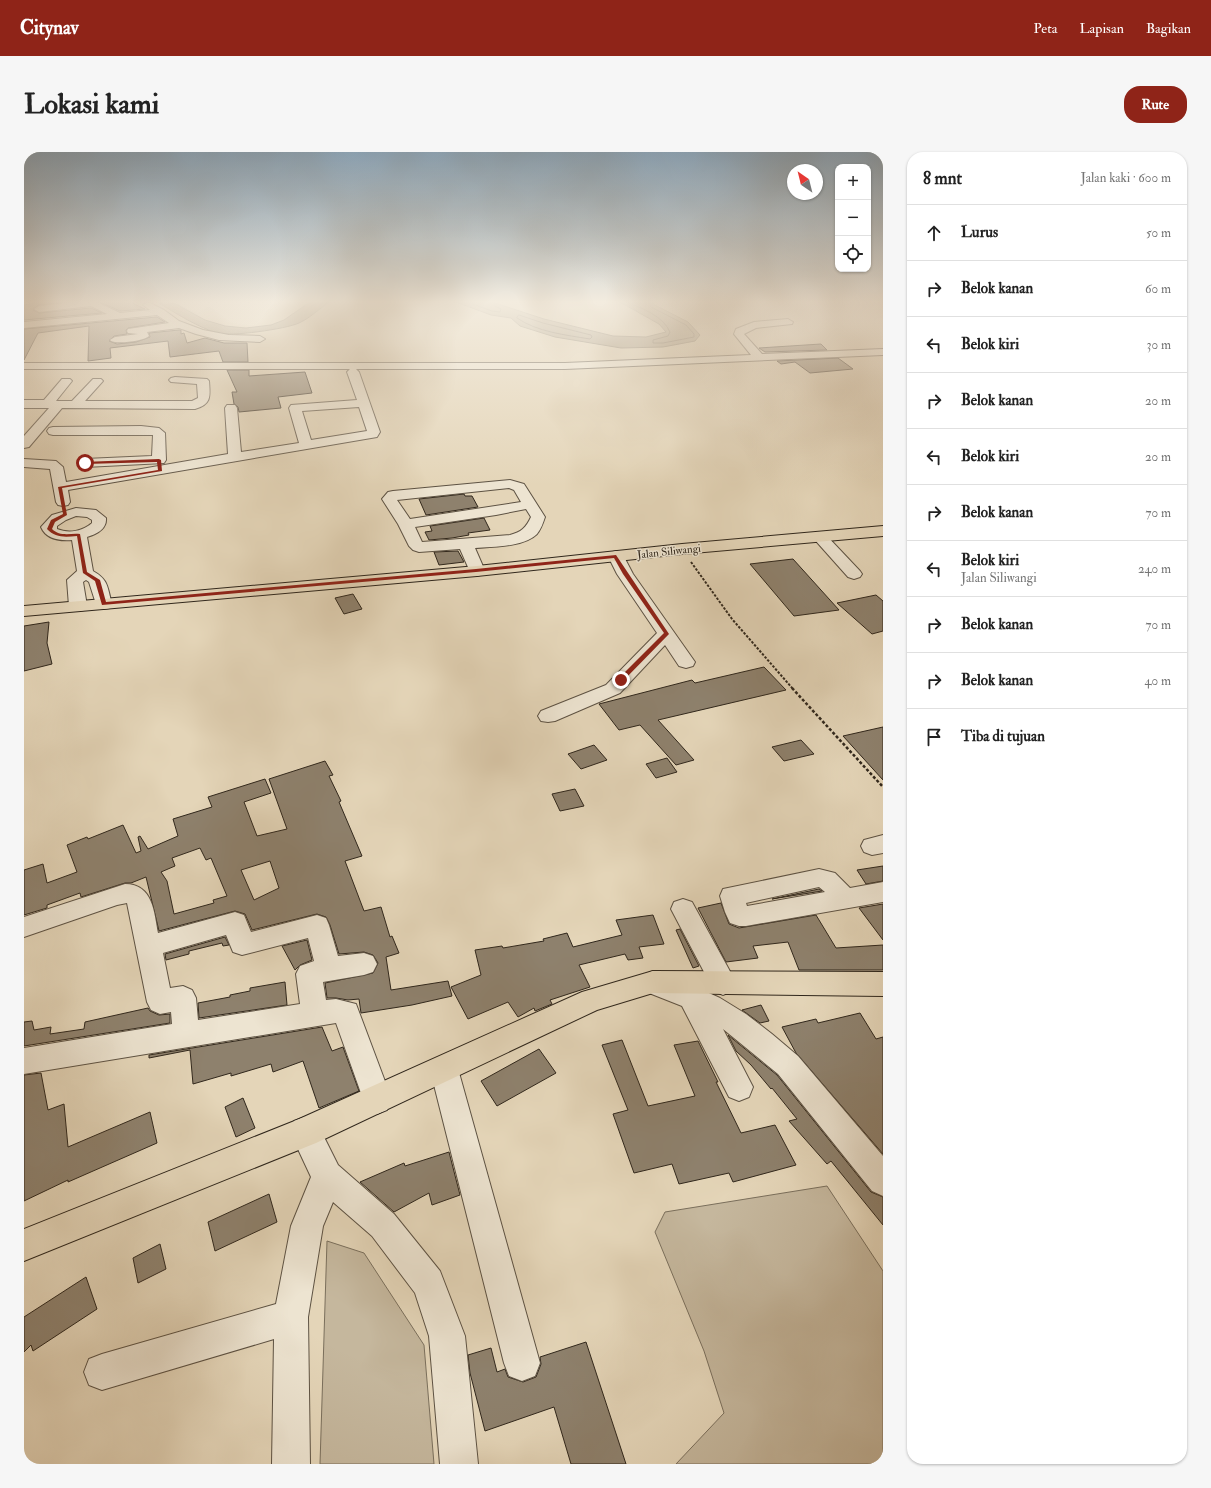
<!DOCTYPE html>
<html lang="id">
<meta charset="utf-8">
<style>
:root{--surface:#fff;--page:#f6f6f6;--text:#222;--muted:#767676;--line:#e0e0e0;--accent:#8f2418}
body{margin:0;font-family:"IM FELL Double Pica",serif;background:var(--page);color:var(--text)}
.controls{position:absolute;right:12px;top:12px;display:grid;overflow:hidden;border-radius:8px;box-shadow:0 1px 3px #0004}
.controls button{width:36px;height:36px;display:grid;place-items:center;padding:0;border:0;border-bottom:1px solid var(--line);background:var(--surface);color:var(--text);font:20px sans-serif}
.compass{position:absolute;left:763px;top:12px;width:36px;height:36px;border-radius:50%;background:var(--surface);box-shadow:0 1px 3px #0004;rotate:325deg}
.stop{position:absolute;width:12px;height:12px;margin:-9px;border:3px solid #8f2418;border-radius:50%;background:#fff}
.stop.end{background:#8f2418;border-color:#fff;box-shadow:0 1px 4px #0008}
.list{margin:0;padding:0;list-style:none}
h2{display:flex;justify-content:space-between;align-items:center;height:52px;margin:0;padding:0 16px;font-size:17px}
h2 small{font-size:13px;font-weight:400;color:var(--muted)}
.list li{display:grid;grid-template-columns:26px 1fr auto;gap:12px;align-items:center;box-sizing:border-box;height:56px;padding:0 16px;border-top:1px solid var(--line)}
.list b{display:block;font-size:15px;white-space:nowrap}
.list p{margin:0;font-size:13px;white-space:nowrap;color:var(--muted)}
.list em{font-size:13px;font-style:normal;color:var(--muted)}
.icon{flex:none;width:22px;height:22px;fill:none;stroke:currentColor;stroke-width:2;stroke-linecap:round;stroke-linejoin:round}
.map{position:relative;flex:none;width:859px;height:1312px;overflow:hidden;border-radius:16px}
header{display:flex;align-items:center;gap:24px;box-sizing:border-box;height:56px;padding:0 20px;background:var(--accent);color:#fff}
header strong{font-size:19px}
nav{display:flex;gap:22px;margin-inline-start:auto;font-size:14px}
.intro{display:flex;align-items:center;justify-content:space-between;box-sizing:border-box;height:96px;padding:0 24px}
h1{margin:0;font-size:28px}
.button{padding:10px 18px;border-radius:16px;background:var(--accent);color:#fff;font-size:14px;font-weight:700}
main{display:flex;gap:24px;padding:0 24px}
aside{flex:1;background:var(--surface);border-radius:16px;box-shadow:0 1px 3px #0004}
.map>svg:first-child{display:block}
.green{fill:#c5b79d;stroke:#7a6f5c}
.water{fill:#a79a83;stroke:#776c5a}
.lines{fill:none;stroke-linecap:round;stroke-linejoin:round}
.shore{stroke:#6c6050;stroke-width:1}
.building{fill:#8e816d;stroke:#30271c;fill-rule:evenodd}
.minor-casing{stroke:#5d5243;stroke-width:2}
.major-casing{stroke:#30271c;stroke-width:2}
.path-far1{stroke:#30271c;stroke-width:2;stroke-dasharray:2.5 1.5;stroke-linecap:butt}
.path{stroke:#30271c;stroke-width:2.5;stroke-dasharray:3 2;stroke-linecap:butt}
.minor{fill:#ede4d1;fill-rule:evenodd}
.major{fill:#e4d5b8;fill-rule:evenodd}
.route{fill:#8f2418}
.labels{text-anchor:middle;stroke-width:3;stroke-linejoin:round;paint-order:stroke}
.far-street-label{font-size:11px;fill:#30271c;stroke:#ede4d1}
</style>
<header>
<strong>Citynav</strong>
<nav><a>Peta</a><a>Lapisan</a><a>Bagikan</a></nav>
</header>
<div class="intro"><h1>Lokasi kami</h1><a class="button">Rute</a></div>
<main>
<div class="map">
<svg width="859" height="1312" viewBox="0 0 859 1312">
<rect width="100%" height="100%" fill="#e4d5b8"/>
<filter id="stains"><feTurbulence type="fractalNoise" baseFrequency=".005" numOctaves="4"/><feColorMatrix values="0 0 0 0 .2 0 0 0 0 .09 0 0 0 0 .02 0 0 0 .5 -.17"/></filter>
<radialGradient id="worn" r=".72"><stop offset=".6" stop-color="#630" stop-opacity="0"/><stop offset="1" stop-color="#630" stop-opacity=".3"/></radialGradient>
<path class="green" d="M803 1034 859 1119V1312H652L700 1261 680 1199 631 1080 641 1060Z
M303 1089 340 1101 400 1193 410 1312H296Z"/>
<path class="water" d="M133 150H148L181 168 201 174 222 176 247 173 260 168 286 150H305C295 157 286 166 275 171 262 177 206 185 193 181 171 174 152 161 133 150Z
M432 150H468L520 167 589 184 622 185 642 180 635 172 596 150H625L664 170 676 183 671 189 639 195 597 196 531 185 496 174 487 166 467 163Z"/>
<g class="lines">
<path class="shore" d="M443 150 468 159 476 160 477 157 471 154 469 150
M604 150C619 157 639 164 646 180L644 184 629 188V191H639L670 185V182L662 173 627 155 625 150
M495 163 519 171 567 183 568 185 566 187C542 183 513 180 493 166Z"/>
</g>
<path class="building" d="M4 150H41L14 153 9 158 15 161 67 156 78 161 0 168V153L6 152Z
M76 150H106L121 157 96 159Z
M133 165 141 170 104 176 102 178 103 182 90 184 85 189 93 192 112 190 126 185 125 181 155 178H157V182L160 181 163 191 181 186 200 191H223L224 210H199L195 199 146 205 144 189 86 196 87 206 64 209 65 174 14 181 0 208V177Z
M797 192 803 198 741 200 735 196Z
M814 206 829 217 786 221 771 210 757 212 753 209Z
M203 218H225V224L281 220 288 241 254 245 257 256 215 260 214 255 210 252 208 240H213Z
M440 342 441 344H448L454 355 402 363 395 347Z
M460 366 466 378 444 381 445 383 428 386 405 388 401 380 408 379 406 374Z
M434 399 440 410 415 413 410 400Z
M769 407 815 458 770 464 726 412Z
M329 442 338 457 320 462 311 446Z
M852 443 859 449V479L848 482 813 451Z
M25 470 23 491 28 512 0 519V474Z
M740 515 762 538 634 568 670 608 652 613 616 573 595 578 575 552 668 528 671 531Z
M859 575V628L819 584Z
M777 588 790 602 760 609 748 595Z
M570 593 583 608 557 617 544 602Z
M643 606 653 620 632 626 622 612Z
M301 609 309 623 305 624 317 649 315 650 338 704 321 709 340 759 357 755 366 785 368 784 375 801 362 805 367 838 424 829 428 844 388 853 337 861 335 847 324 848 312 846H303L301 831 349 821 354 811 349 803 340 800 315 802 306 773 302 765 293 762 228 778 221 762 211 759 135 779 122 725 107 731H101L57 745 56 741 23 753V756L0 763V718L19 712 23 731 53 720 43 693 63 685 64 687 99 673 112 701 117 699 114 685 116 684 124 697 154 684 149 667 188 655 184 645 241 627 247 641 220 650 233 684 263 677 245 627ZM176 696 182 708 187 706 203 744 189 748 190 751 150 762 143 729 137 720 151 714 148 706ZM246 709 255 736 230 748 217 718Z
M551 637 560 654 536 659 528 642Z
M859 714V729L842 732 833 718Z
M795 737 798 739 748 747Z
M697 751 705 772 715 776 792 763 812 796 859 793V818H775L764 790 729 794 734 806 702 810 674 756Z
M859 752V788L835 756Z
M629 763 640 792 615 795 619 806 604 808 601 802 555 813 566 835 526 848 528 852 511 859 510 856 494 865 484 850 444 867 427 835 457 823 451 798 478 794 479 796 520 789 519 787 543 781 549 795 598 783 592 768Z
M656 777 675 814 669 816 652 778Z
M201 785 205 793 199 794 198 791 165 799V802L142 808 141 802Z
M283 788 288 808 276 813 271 818 258 794Z
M261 830 263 853 175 866 174 851 206 845V843L226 839V836Z
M737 853 745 869 736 871 718 858Z
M124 856 126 859 135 863 146 862V871L0 894V870L8 869 10 878 27 875 26 882 60 877 61 870Z
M836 861 852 887 859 885V1002L772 901 758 875 792 867 794 871Z
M298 875 308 899 319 895 335 939 295 956 279 909 249 920 247 912 207 924V921L169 932 166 898 125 906V903Z
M704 883 753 923 847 1040 859 1045V1073L807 1009 803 1012 765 969 773 967 748 936 747 937 727 913 712 899Z
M598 888 624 954 671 944 650 893 674 889 694 930H692L717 981 751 973 772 1013 709 1030 705 1021 655 1032 648 1012 610 1021 589 962 604 958 578 893Z
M515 897 532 921 473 954 457 929Z
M17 921 24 958 40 952 44 995 126 960 133 991 44 1030V1028L0 1049V923Z
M219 946 231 976 212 985 201 955Z
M425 1000 436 1043 408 1053 405 1041 370 1060 336 1030 380 1011 381 1014Z
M245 1042 253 1070 191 1099 184 1070Z
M136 1092 142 1117 114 1131 109 1106Z
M62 1125 73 1157 9 1199 7 1193 0 1200V1165Z
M562 1190 602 1312H547L530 1255 461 1279 446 1221 444 1203 467 1196 473 1220 481 1217 484 1225 499 1230 512 1225 517 1212 516 1205Z"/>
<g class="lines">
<g class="minor-casing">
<path id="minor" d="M51 150H73L96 161 126 158 119 153 124 150 140 158 155 169 179 178 205 183 236 184 241 187 236 190 195 188 172 182 155 176 123 180 125 184C120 189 90 193 86 188L91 185 114 182 104 181 103 179 104 177 145 171 133 163 0 176V170L83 162 67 154 15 160 10 157 15 154Z
M764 167 769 170 768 172 732 176 720 182 738 202 859 197V203L541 217H332L335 220 356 280 353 285 44 338 46 350 44 353 39 354 34 353 32 350 26 317 0 315V307L32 309 39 315 42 330 204 302 201 256 203 253H211L213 256 217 300 275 291 265 256 267 253 333 248 323 220 326 217H0V211H541L727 203 710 182 712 177 730 170ZM335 255 343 279 287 288 278 259Z
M151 225 183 227 185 229C186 244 188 252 171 257L38 256 5 295 0 296V284L25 256H0V248H20L38 227H46L48 229 32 249H48L69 227H77L79 229 61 249H168L174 246 173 232 147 230 145 228 147 226Z
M117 274 135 276 141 281 142 308 140 311 61 315 56 314 54 311 56 308 61 307 128 304 129 283H29L25 282 23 279 25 276 29 275Z
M486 328 500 332 521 365C519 371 517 377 513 382 500 395 468 395 451 396L461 419 459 422 453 424 447 422 436 397 395 400 389 398 385 394 374 372 358 347 364 340 369 339ZM485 336 490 338 497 350 386 367 373 348ZM502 357 507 365C502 376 497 380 486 383L398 390 391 375 472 363Z
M52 356 72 358 82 366C83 377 73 382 63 385L69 419C85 428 83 435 88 452L86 456 80 457 74 456 72 452 65 430 62 428 59 430 63 454 60 458 54 459 48 458 45 454 43 428 53 419 48 388C36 389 22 387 17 375L28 363ZM52 364 63 365 68 368V371C59 379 45 382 33 377V374L42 368Z
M796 380 801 382 836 419 838 422 836 425 830 427 824 425 791 388 788 385 791 382Z
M592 399 598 401 609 422 671 510 669 514 662 516 655 514 641 493 596 541 531 569 524 570 517 569 514 564 517 559 582 533 633 481 593 422 584 404 586 401Z
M859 683V701L848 703 840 700 837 694 840 688Z
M795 717 811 721 826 736 859 730V750L722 774H715L706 771 701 760 696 744 699 737ZM795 735 801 740 723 754 722 751Z
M101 732C129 732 130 760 134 781L211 760 220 763 227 780 293 763 302 766 305 773 314 804 340 801 349 804 353 812 349 820 340 823 299 830 302 848 312 847 332 852 368 948 363 958 353 962 343 958 312 871 0 922V896L148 872 147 860 136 862 127 858 123 850 103 751 93 753 0 785V765ZM202 783 209 800 218 803 284 786 290 809 276 814 272 822 276 852 174 868 172 846 168 838 159 834 146 836 139 801Z
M659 747 668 750 708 823 712 831 708 839 699 843 690 839 647 757 650 750Z
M629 819 676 837 696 846 722 862 748 882 774 904 859 1004V1044L848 1039 754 922 699 877 729 935 725 945 715 949 705 945 658 854 620 839 616 831 620 823Z
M420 904 430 908 434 917 516 1211 511 1224 498 1229 485 1224 480 1211 406 917 410 908Z
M281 965 292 969 314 1013 370 1062 416 1119 441 1184 454 1312H416L405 1184 391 1141 348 1084 309 1050 299 1074 284 1165 286 1312H248L250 1187 78 1238 65 1233 60 1220 65 1207 78 1202 252 1152 267 1074 287 1025 266 980 270 969Z"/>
</g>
<g class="major-casing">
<path id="major" d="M859 374V384L658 402 453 424 0 464V454L453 414 658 392Z
M629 819 859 820V844L629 841 573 858 292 991 0 1109V1077L273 968 558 840Z"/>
</g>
<path class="path-far1" d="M667 410 708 467 769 537"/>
<path class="path" d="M768 536 859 635"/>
<use href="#minor" class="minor"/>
<use href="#major" class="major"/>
</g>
<linearGradient id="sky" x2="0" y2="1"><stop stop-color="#8eaac0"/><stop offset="0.45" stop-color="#f3ecdf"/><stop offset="1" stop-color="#f3ecdf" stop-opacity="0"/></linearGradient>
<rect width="859" height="333" fill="url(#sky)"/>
<path class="route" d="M135 307 137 308 138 319 38 336 43 363 31 370 28 377C36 385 46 381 56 382L63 420 76 428 82 450 452 417 592 403 645 482 599 529H595V526L640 481 599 422 590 406 452 420 78 453 71 429 59 421 53 384C41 385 31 386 23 377L27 368 39 362 34 335 134 318 133 310 61 312 59 310Z"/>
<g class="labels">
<g class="far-street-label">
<text transform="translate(645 399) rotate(-6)" y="4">Jalan Siliwangi</text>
</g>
</g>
<rect width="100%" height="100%" filter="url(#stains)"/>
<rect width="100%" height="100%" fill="url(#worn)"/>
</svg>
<div class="controls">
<button>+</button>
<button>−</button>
<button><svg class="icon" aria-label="locate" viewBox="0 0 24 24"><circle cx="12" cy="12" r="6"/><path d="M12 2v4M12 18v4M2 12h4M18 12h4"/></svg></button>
</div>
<svg class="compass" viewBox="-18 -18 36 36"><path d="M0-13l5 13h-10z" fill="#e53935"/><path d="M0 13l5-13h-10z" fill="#767676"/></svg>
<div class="stop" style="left:61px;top:311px"></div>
<div class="stop end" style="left:597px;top:528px"></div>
</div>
<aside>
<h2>8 mnt<small>Jalan kaki · 600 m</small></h2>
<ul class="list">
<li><svg class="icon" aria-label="ahead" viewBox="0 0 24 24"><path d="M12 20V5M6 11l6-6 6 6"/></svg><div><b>Lurus</b></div><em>50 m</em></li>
<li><svg class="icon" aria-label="right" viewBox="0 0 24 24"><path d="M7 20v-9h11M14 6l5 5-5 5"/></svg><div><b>Belok kanan</b></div><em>60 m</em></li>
<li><svg class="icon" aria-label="left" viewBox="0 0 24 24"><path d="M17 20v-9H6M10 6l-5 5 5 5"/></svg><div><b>Belok kiri</b></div><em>30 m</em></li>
<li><svg class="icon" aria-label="right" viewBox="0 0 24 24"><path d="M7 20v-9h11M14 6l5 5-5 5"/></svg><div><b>Belok kanan</b></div><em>20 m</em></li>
<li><svg class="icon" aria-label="left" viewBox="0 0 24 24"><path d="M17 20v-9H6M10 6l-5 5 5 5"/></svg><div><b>Belok kiri</b></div><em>20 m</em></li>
<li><svg class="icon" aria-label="right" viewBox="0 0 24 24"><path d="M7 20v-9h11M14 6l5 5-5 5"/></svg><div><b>Belok kanan</b></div><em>70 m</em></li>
<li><svg class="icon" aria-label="left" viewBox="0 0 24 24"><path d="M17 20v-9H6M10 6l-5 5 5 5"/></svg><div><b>Belok kiri</b><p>Jalan Siliwangi</p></div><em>240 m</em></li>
<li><svg class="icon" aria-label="right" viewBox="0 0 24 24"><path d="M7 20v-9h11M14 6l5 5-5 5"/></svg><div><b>Belok kanan</b></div><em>70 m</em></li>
<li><svg class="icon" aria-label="right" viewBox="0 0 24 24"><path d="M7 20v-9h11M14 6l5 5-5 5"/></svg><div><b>Belok kanan</b></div><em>40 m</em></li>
<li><svg class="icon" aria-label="arrive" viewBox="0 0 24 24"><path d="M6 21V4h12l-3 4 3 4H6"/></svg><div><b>Tiba di tujuan</b></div></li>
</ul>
</aside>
</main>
